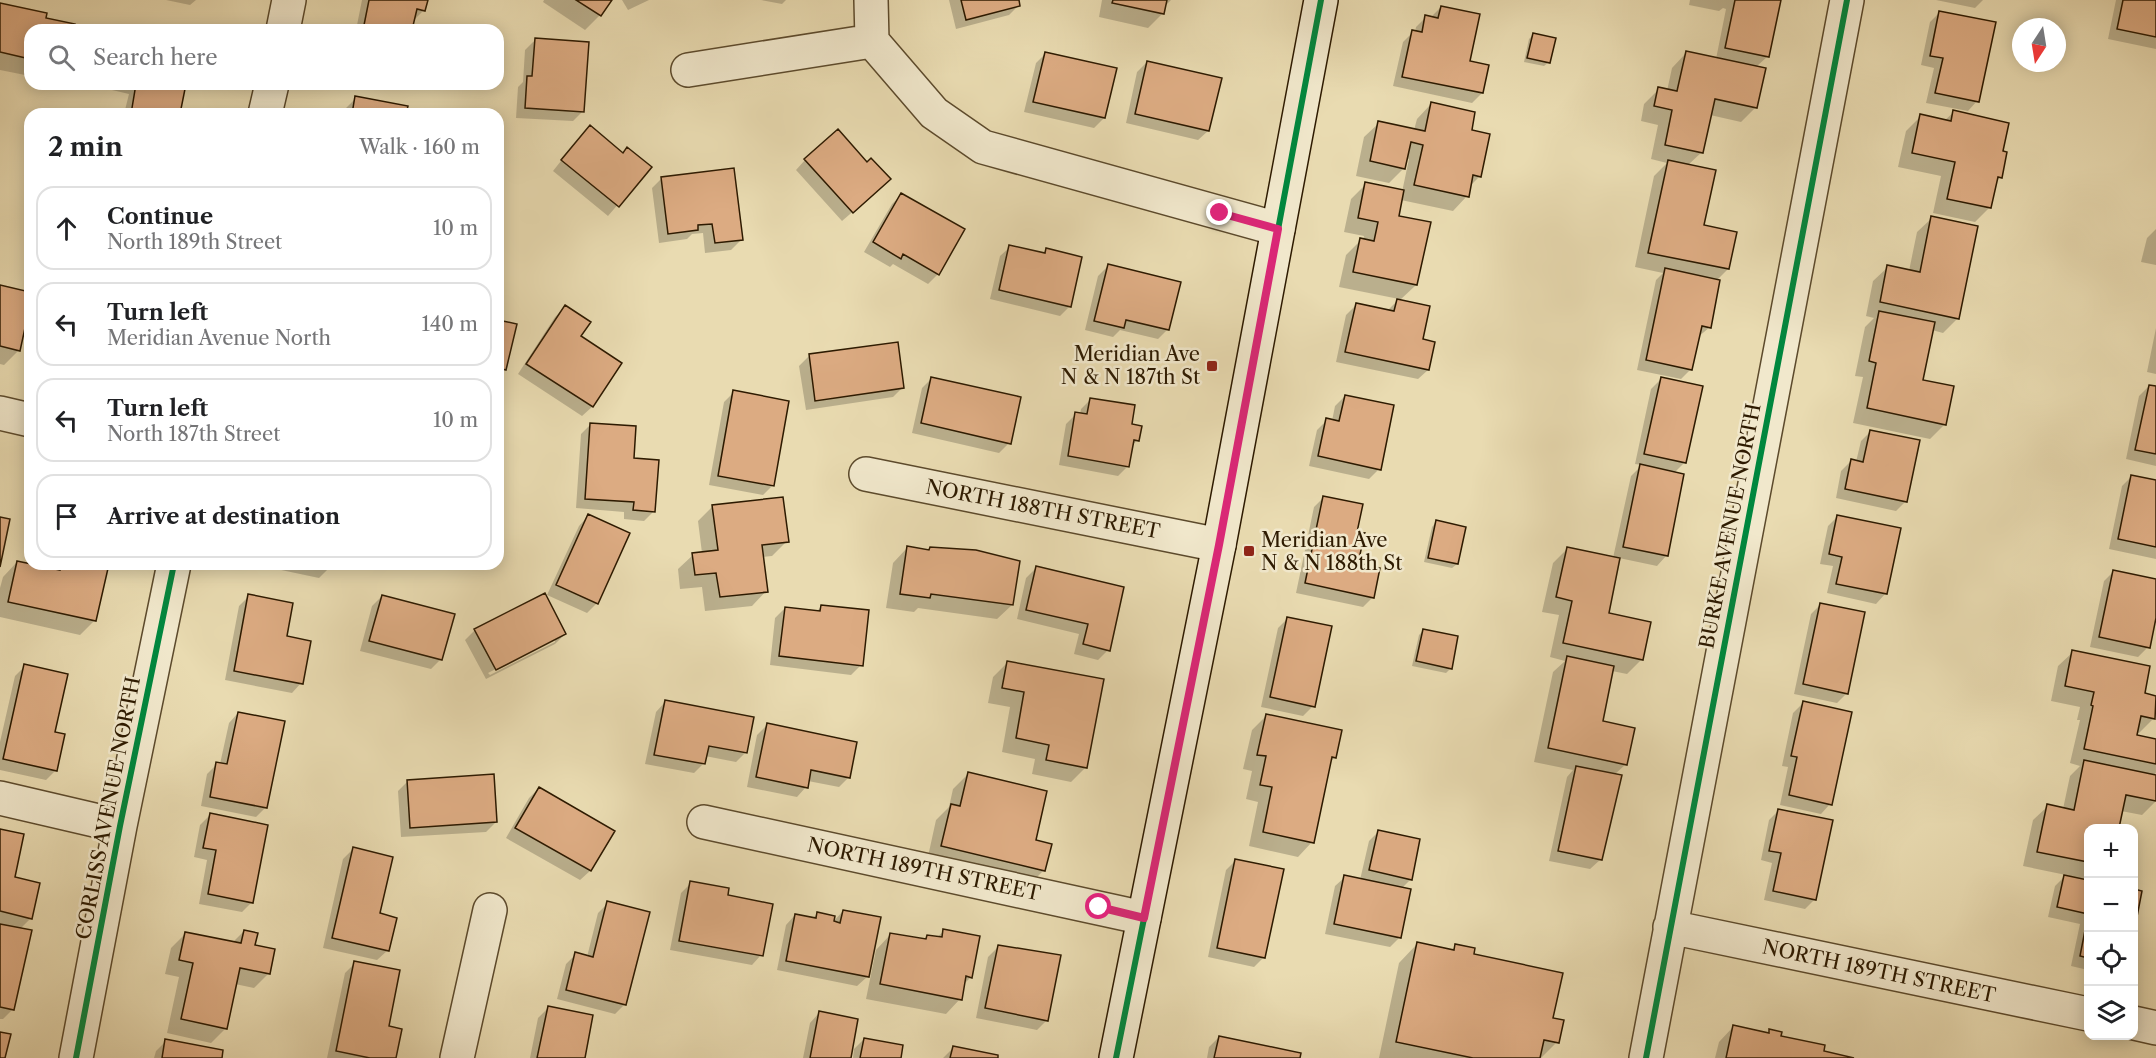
<!DOCTYPE html>
<meta charset="utf-8">
<style>
:root{--surface:#fff;--page:#f6f6f6;--text:#202124;--muted:#757577;--line:#e0e0e0}
body{margin:0;font-family:"Libre Caslon Text",serif;background:var(--page);color:var(--text)}
.controls{position:absolute;right:18px;bottom:18px;display:grid;overflow:hidden;border-radius:12px;box-shadow:0 3px 15px #0003}
.controls button{width:54px;height:54px;display:grid;place-items:center;padding:0;border:0;border-bottom:2px solid var(--line);background:var(--surface);color:var(--text);font:30px sans-serif}
.compass{position:absolute;left:2012px;top:18px;width:54px;height:54px;border-radius:50%;background:var(--surface);box-shadow:0 3px 15px #0003;rotate:192deg}
.stop{position:absolute;width:18px;height:18px;margin:-14px;border:4px solid #db2777;border-radius:50%;background:#fff}
.stop.end{background:#db2777;border-color:#fff;box-shadow:0 2px 6px #0008}
.list{margin:0;padding:0;list-style:none}
h2{display:flex;justify-content:space-between;align-items:center;height:78px;margin:0;padding:0 24px;font-size:26px}
h2 small{font-size:20px;font-weight:400;color:var(--muted)}
.list li{display:grid;grid-template-columns:39px 1fr auto;gap:18px;align-items:center;box-sizing:border-box;height:84px;margin:0 12px 12px;padding:0 12px;border:2px solid var(--line);border-radius:18px}
.list b{display:block;font-size:22px;white-space:nowrap}
.list p{margin:0;font-size:20px;white-space:nowrap;color:var(--muted)}
.list em{font-size:20px;font-style:normal;color:var(--muted)}
.icon{flex:none;width:33px;height:33px;fill:none;stroke:currentColor;stroke-width:2;stroke-linecap:round;stroke-linejoin:round}
.map{position:relative;flex:none;width:2156px;height:1058px;overflow:hidden}
.search{position:absolute;background:var(--surface);box-shadow:0 3px 15px #0003;left:24px;top:24px;width:480px;height:66px;display:flex;align-items:center;gap:15px;box-sizing:border-box;padding:0 21px;border-radius:18px;color:var(--muted);font-size:22px}
.panel{position:absolute;background:var(--surface);box-shadow:0 3px 15px #0003;left:24px;top:108px;width:480px;height:462px;border-radius:18px}
.map>svg:first-child{display:block}
.shadow{fill:#0003;fill-rule:evenodd}
.building{fill:#dcab82;stroke:#2d1a00;stroke-width:1.5}
.lines{fill:none;stroke-linecap:round;stroke-linejoin:round}
.street-casing{stroke:#5c4a2c;stroke-width:36}
.secondary-casing{stroke:#2d1a00;stroke-width:36}
.street{stroke:#f1e8cc;stroke-width:33}
.secondary{stroke:#f1e8cc;stroke-width:33}
.cycleway-casing{stroke:#f1e8cc;stroke-width:10}
.cycleway{stroke:#00873e;stroke-width:6}
.route{stroke:#db2777;stroke-width:8}
.poi-dot{fill:#8f2418;stroke:#f1e8cc;stroke-width:2}
.labels{text-anchor:middle;stroke-width:5;stroke-linejoin:round;paint-order:stroke}
.poi-label{font-size:20px;fill:#2d1a00;stroke:#f1e8cc;text-anchor:end}
.street-label{font-size:20px;fill:#2d1a00;stroke:#f1e8cc}
</style>
<div class="map">
<svg width="2156" height="1058" viewBox="0 0 2156 1058">
<rect width="100%" height="100%" fill="#e9dbb1"/>
<filter id="stains"><feTurbulence type="fractalNoise" baseFrequency=".00333" numOctaves="4"/><feColorMatrix values="0 0 0 0 .2 0 0 0 0 .09 0 0 0 0 .02 0 0 0 .5 -.17"/></filter>
<radialGradient id="worn" r=".72"><stop offset=".6" stop-color="#630" stop-opacity="0"/><stop offset="1" stop-color="#630" stop-opacity=".3"/></radialGradient>
<path class="shadow" d="M166 0H196L190 5Z
M362 0H426L424 10 414 20 411 30H356Z
M544 0H610L600 15 585 30 543 2Z
M622 0H649L628 10Z
M761 0H786L782 4Z
M949 0H1017L1019 5 1009 15 956 29Z
M1102 0H1171L1164 7 1163 13 1148 28 1099 17Z
M1690 0H1780L1768 56 1756 67V107L1741 122 1710 115 1702 152 1688 165 1702 226 1728 269 1716 281 1710 327 1698 337 1691 369 1681 379 1637 370 1656 280 1663 273 1635 267 1654 176 1667 163 1651 159 1658 125 1641 121 1644 104 1659 89 1667 91 1672 68 1686 53 1716 59 1726 9 1723 8 1719 11 1689 5Z
M1936 0H1983L1975 8Z
M2116 0H2156V49L2108 39Z
M0 4 72 30H30V76L0 70Z
M1441 7 1482 93 1472 103 1393 86 1403 42 1413 32H1415L1416 27 1426 17H1431Z
M1940 12 1977 101 1968 111 1926 103 1934 68 1921 65 1930 22Z
M1533 35 1549 62 1544 66 1524 62 1529 39Z
M535 40 583 111 573 121 516 118 518 87 523 82 525 50Z
M1046 53 1104 118 1094 128 1024 112 1036 63Z
M1147 62 1208 131 1198 140 1126 123 1137 72Z
M113 84H185L178 114H124L129 94 112 90Z
M356 98 405 114H345L346 108Z
M1431 104 1470 132 1480 176 1469 187 1467 196 1453 211 1401 200 1397 217 1416 285 1399 301 1421 340 1428 370 1418 379 1336 362 1346 315 1356 305 1387 311 1399 299 1339 287 1346 255 1361 240H1363L1364 236 1344 232 1351 199 1366 184 1402 192 1409 159 1406 158 1404 168 1389 183 1356 176 1364 137 1379 123 1414 130 1417 119Z
M1954 112 2001 153 2000 177 1995 183 1990 207 1975 222 1933 213 1941 176 1898 167 1906 131 1921 116 1944 121Z
M580 137 623 154 650 167 608 216 553 171Z
M805 160 879 189 842 221 796 170Z
M662 178 741 240 731 250 705 253 703 233 692 234 687 239 659 243 652 188Z
M901 195 938 274 928 284 893 264 890 267 864 252 892 204Z
M1932 218 1958 318 1943 333 1932 330 1921 381 1945 424 1930 439 1853 423 1863 377 1855 376 1865 327 1874 318 1866 316 1873 281 1888 267 1909 271 1917 232Z
M2156 229V265L2141 262 2147 238Z
M1010 247 1042 254 1046 250 1070 306 1060 316 990 299 1000 256Z
M1108 266 1168 329 1158 339 1120 330 1113 337 1085 330 1098 276Z
M0 287 30 293 19 350 4 365 0 364Z
M565 307 579 337 620 363 592 407 582 416 518 374 555 317Z
M498 321 504 369 498 376Z
M2156 328V374L2147 372Z
M30 347V372L25 370Z
M809 356 903 387 893 397 806 410 799 366Z
M932 378 1009 443 999 453 912 433 922 388Z
M1661 379 1685 462 1674 473 1682 475 1666 556 1657 566 1619 558 1607 614 1642 659 1627 674 1612 671 1601 722 1626 764 1614 775 1600 860 1590 869 1549 861 1567 777 1573 770 1534 762 1553 672 1565 661 1550 657 1559 615 1542 612 1553 563 1567 549 1613 558 1631 476 1642 465 1635 464 1651 389Z
M2149 386 2156 388V466L2126 459 2139 396Z
M734 392 773 485 763 495 709 485 724 402Z
M1345 396 1379 469 1369 479 1309 466 1317 430 1327 420 1332 421 1335 406Z
M1091 399 1130 425 1138 440 1131 446 1128 466 1118 476 1059 465 1066 424 1076 414 1080 415 1081 409Z
M591 424 632 459 654 511 644 521 624 519V512L576 508 581 434Z
M1871 431 1906 501 1896 511 1836 498 1841 471 1851 461 1856 462 1861 441Z
M2132 476 2156 482V559L2109 549 2122 486Z
M1324 497 1356 533 1357 564 1373 597 1363 607 1296 593 1314 507Z
M713 506 787 541 772 556 762 557 766 591 752 606 705 611 702 587 680 589 678 569 693 555 702 553 698 521Z
M588 516 597 603 587 613 547 595 579 526Z
M1838 516 1899 529 1885 594 1876 604 1827 593 1833 566 1820 564 1828 526Z
M1436 522 1464 528 1457 564 1452 568 1424 562 1432 527Z
M907 548 928 551 1012 605 997 619 918 608 914 612 886 608 893 563Z
M17 562 49 570 50 564H108L95 620 80 635 0 617V588L3 577Z
M253 564H330L329 568 319 578Z
M1036 568 1122 588 1108 650 1098 660 1074 654 1079 634 1017 619 1026 578Z
M2113 572 2156 581V623H2153L2148 647 2138 657 2090 647 2104 581Z
M249 596 285 638 301 683 292 693 225 680 239 606Z
M382 596 441 659 431 669 360 651 372 606Z
M1821 604 1847 693 1837 703 1794 694 1811 614Z
M822 606 861 665 851 675 770 665 775 618 785 608 816 612Z
M1288 618 1313 706 1303 716 1261 707 1278 628Z
M475 630 565 634 555 644 486 679 465 640ZM555 638V642L490 675 488 673Z
M1423 631 1451 668 1446 673 1412 666 1419 635Z
M2073 652 2143 694 2156 697 2154 718 2139 733 2136 732 2135 736 2156 740V773L2153 776 2156 777V801L2142 815 2121 811 2118 828H2088V970L2071 966 2080 924 2048 917 2055 886 2066 875 2023 866 2033 820 2048 806 2063 809 2070 776 2080 766 2070 763 2080 720H2077L2080 707 2051 701 2058 666Z
M1008 662 1086 767 1071 782 1032 774 1035 759 1002 752 1010 707 988 703 993 677Z
M25 666 56 770 46 780 0 770V742L15 676Z
M665 702 746 752 736 762 705 756 704 763 694 773 645 764 656 712Z
M1803 703 1830 804 1821 814 1780 805 1788 767 1782 766 1793 713Z
M238 713 266 807 256 817 201 806 207 774 217 764H220L229 723Z
M1266 716 1335 757 1329 763 1312 842 1298 857 1249 846 1258 802 1246 799 1252 771 1243 769 1252 730Z
M767 725 849 777 839 787 808 781 806 787 797 797 747 787 757 735Z
M968 774 1034 841 1044 870 1029 885 927 861 936 820 949 807 953 789Z
M408 781 496 822 486 832 401 837 398 791Z
M539 788 613 831 590 871 580 880 506 838 529 798Z
M1779 810 1815 899 1805 909 1764 900 1772 863 1761 860 1769 820Z
M210 815 252 902 242 912 199 904 207 860 194 857 200 825Z
M0 831 13 878 31 918 20 929 13 1009 3 1019H0Z
M1378 832 1411 879 1402 888 1399 938 1390 947 1325 934 1335 886 1345 877 1360 880 1369 841Z
M353 849 378 915 387 951 377 960 323 948 343 859Z
M1236 860 1264 957 1254 967 1208 957 1226 870Z
M691 883 726 897 761 955 752 965 670 950 681 893Z
M608 903 625 1004 615 1014 557 999 566 964 576 954 587 957 598 913Z
M843 911 867 977 857 986 777 970 786 925 795 915 812 919 817 914 833 922Z
M244 931 269 973 254 988 235 984 226 1028 211 1043 167 1033 179 977 165 974 171 948 186 933 232 943Z
M944 931 971 977 963 985 960 999 946 1014 866 999 876 950 890 935 924 940 927 936 936 938Z
M1417 944 1450 951 1456 946 1472 956 1552 1019 1557 1042 1541 1058H1379L1399 963Z
M998 947 1047 1020 1037 1030 976 1018 988 957Z
M355 963 387 1027 394 1058H327L345 973Z
M548 1008 583 1058H530L538 1018Z
M819 1013 849 1058H803L810 1023Z
M1733 1027 1767 1034 1770 1031 1780 1037 1822 1052 1849 1058H1715L1719 1042Z
M1219 1037 1298 1058H1207L1209 1047Z
M864 1039 899 1058H853L854 1049Z
M166 1041 220 1058H154L156 1051Z
M953 1048 996 1058H943Z"/>
<path class="building" d="M369 0H428L425 11 417 9 412 30H363Z
M576 0H612L601 16Z
M961 0H1019L1020 6 966 20Z
M1113 0H1167L1164 14 1112 3Z
M1735 0H1781L1769 57 1725 48Z
M2123 0H2156V37L2117 29Z
M0 3 47 13 46 18 75 24 73 30H30V59L0 52Z
M1441 6 1480 14 1470 61 1489 65 1483 93 1402 77 1412 30 1422 32 1425 15 1438 18Z
M1939 11 1996 22 1979 102 1935 93 1943 58 1930 56Z
M1533 33 1556 38 1550 63 1527 58Z
M535 38 589 42 584 112 525 108 527 76H532Z
M1686 51 1766 68 1757 108 1715 99 1703 153 1665 145 1672 110 1654 106 1658 87 1677 91Z
M1045 52 1117 68 1105 118 1033 102Z
M1147 61 1222 78 1209 131 1135 114Z
M136 84H186L180 114H131Z
M355 96 408 106 406 114H352Z
M1431 102 1475 112 1472 130 1490 134 1481 177 1473 175 1469 197 1414 185 1423 145 1411 142 1405 169 1370 161 1378 121 1425 131Z
M1953 110 2009 123 2003 151 2007 152 2002 178 1998 177 1991 208 1947 199 1955 162 1912 153 1920 114 1951 121Z
M590 125 623 153 627 147 652 167 619 207 561 160Z
M838 129 867 162 871 158 891 179 853 213 804 159Z
M1668 160 1716 170 1704 225 1737 232 1729 269 1648 253Z
M734 168 743 240 715 243 712 224 698 225V230L668 234 661 177Z
M1365 182 1404 190 1399 216 1431 222 1417 285 1353 272 1360 238 1374 241 1378 222 1358 218Z
M901 193 965 229 939 275 903 254 901 259 873 242Z
M1931 216 1978 226 1959 319 1880 302 1887 265 1920 272Z
M1009 245 1045 253 1046 248 1082 257 1071 307 999 290Z
M1108 264 1181 282 1169 330 1126 320 1124 328 1094 321Z
M1665 268 1720 280 1711 328 1702 326 1692 370 1646 360Z
M0 285 30 292V305L20 351 0 346Z
M1397 299 1430 306 1423 339 1435 342 1429 370 1345 352 1356 303 1394 311Z
M565 305 591 322 581 336 622 363 593 407 526 364Z
M1879 311 1935 322 1923 380 1954 386 1946 425 1867 408 1876 363 1869 361Z
M498 320 517 324 506 370 498 368Z
M898 342 904 388 815 401 809 354Z
M931 377 1021 397 1011 444 921 423Z
M1661 377 1703 386 1686 463 1644 454Z
M2149 385 2156 386V454L2135 450Z
M733 390 789 401 774 486 718 476Z
M1345 395 1394 405 1381 470 1318 456 1326 418 1339 421Z
M1090 398 1135 405 1132 424 1142 426 1139 441 1134 440 1129 467 1068 456 1075 412 1087 414Z
M590 423 636 426 634 458 659 460 655 512 633 510 634 502 585 499Z
M1870 430 1920 440 1907 502 1845 489 1851 459 1863 462Z
M1640 464 1684 474 1668 556 1623 547Z
M2131 475 2156 480V547L2118 539Z
M1323 496 1363 504 1357 532 1365 533 1358 563 1380 568 1374 598 1305 583Z
M783 497 789 542 762 545 768 592 720 597 716 573 695 575 692 553 718 550 712 505Z
M588 514 630 533 598 604 556 585Z
M1837 515 1901 528 1887 594 1836 584 1842 557 1829 554Z
M0 517 10 519 0 567Z
M1436 520 1466 527 1458 564 1428 558Z
M907 546 929 550 930 547 976 550 1020 561 1013 605 931 594 930 598 900 594Z
M1567 547 1620 558 1609 613 1651 622 1643 660 1563 643 1572 601 1556 597Z
M17 561 60 570 61 564H109L96 621 8 602Z
M307 564H331L330 569Z
M1036 566 1124 587 1110 651 1083 644 1088 624 1026 610Z
M2113 570 2156 579V618L2150 648 2099 637Z
M545 593 566 634 496 670 474 629Z
M248 594 293 603 287 636 311 641 303 684 234 671Z
M382 595 455 614 442 660 369 641Z
M1820 603 1865 612 1848 694 1803 684Z
M821 605 869 610 863 666 779 656 785 607 820 611Z
M1287 617 1332 626 1315 707 1270 697Z
M1423 629 1458 636 1452 669 1416 661Z
M2072 650 2150 666 2145 693 2156 696 2155 719 2141 716 2137 735 2156 739V764L2084 749 2093 706 2091 705 2094 692 2065 686Z
M1567 656 1614 666 1603 721 1635 728 1627 765 1548 748Z
M1007 661 1104 679 1087 768 1046 760 1049 745 1016 738 1024 692 1002 688Z
M24 664 68 674 55 732 65 734 57 771 3 759Z
M665 700 754 717 747 753 709 746 705 764 654 755Z
M1803 701 1852 712 1832 805 1789 795 1797 757 1791 756Z
M238 712 285 721 267 808 210 797 216 762 227 764Z
M1266 714 1342 730 1336 758 1332 757 1314 843 1263 832 1272 787 1260 785 1266 756 1257 755Z
M767 723 857 742 850 778 811 770 808 788 756 777Z
M2084 760 2156 775V801L2126 795 2119 828H2088V862L2037 852 2047 804 2074 810Z
M1576 766 1622 775 1602 860 1558 851Z
M968 772 1047 791 1036 840 1052 844 1045 871 941 846 951 804 960 806Z
M494 774 497 822 410 828 407 780Z
M539 787 615 831 591 871 515 828Z
M1778 809 1833 820 1816 900 1773 891 1781 853 1769 851Z
M210 813 268 825 253 903 208 894 216 850 203 848Z
M0 829 24 834 15 877 40 883 32 919 0 911Z
M1378 830 1420 839 1412 880 1369 870Z
M353 847 393 857 380 913 397 918 389 951 332 938Z
M1235 859 1284 869 1265 958 1217 948Z
M1344 875 1411 889 1401 938 1334 924Z
M2064 875 2088 880V914L2057 907Z
M690 881 729 888 728 895 773 904 763 956 679 941Z
M2134 889 2142 891 2134 932Z
M607 901 650 912 626 1005 566 990 575 952 593 957Z
M843 910 881 917 869 977 786 961 795 914 816 918 817 912 835 916 834 921 840 923Z
M2088 915V958L2080 956Z
M0 924 32 930 14 1010 0 1007Z
M943 929 980 936 972 978 966 976 962 1000 880 984 890 933 926 939 927 935 942 937Z
M244 930 258 933 255 945 275 949 270 974 240 968 227 1029 181 1019 193 963 179 960 185 932 241 943Z
M1417 942 1454 950 1455 944 1475 948 1474 954 1563 973 1553 1018 1564 1020 1559 1043 1544 1040 1540 1058H1473L1396 1042Z
M998 945 1061 955 1048 1021 985 1008Z
M354 961 400 970 389 1026 402 1029 396 1058H370L336 1051Z
M548 1006 593 1015 585 1058H537Z
M819 1011 858 1019 851 1058H810Z
M1733 1025 1769 1033V1029L1782 1032 1781 1036 1825 1045 1824 1051 1854 1058H1726Z
M0 1032 11 1034 5 1058H0Z
M1219 1036 1301 1053 1300 1058H1214Z
M864 1038 903 1045 901 1058H860Z
M165 1039 223 1050 222 1058H162Z
M953 1046 998 1055V1058H950Z"/>
<g class="lines">
<g class="street-casing">
<path id="street" d="M871 0 872 41
M283 30 289 0
M872 41 934 113 983 147 1278 229
M688 70 872 41
M265 114 272 84
M0 413 30 420
M866 474 1219 545
M0 798 120 826
M704 822 1144 918
M1670 927 2088 1014
M2134 1023 2156 1028
M76 1058 120 826 174 564
M457 1058 490 910
M1646 1058 1847 0"/>
</g>
<g class="secondary-casing">
<path id="secondary" d="M1116 1058 1219 545 1321 0"/>
</g>
<use href="#street" class="street"/>
<use href="#secondary" class="secondary"/>
<g class="cycleway-casing">
<path id="cycleway" d="M76 1058 120 826 174 564
M1116 1058 1219 545 1321 0
M1646 1058 1847 0"/>
</g>
<use href="#cycleway" class="cycleway"/>
</g>
<g class="lines">
<path class="route" d="M1099 907 1144 918 1219 545 1278 229 1220 213"/>
</g>
<g class="poi-dot">
<rect x="1206" y="360" width="12" height="12" rx="3"/>
<rect x="1243" y="545" width="12" height="12" rx="3"/>
</g>
<g class="labels">
<g class="poi-label">
<text x="1200" y="361">Meridian Ave<tspan x="1200" dy="23">N &amp; N 187th St</tspan></text>
<text x="1261" y="547" text-anchor="start">Meridian Ave<tspan x="1261" dy="23">N &amp; N 188th St</tspan></text>
</g>
<g class="street-label">
<text transform="translate(1043 509) rotate(11)" y="7">NORTH 188TH STREET</text>
<text transform="translate(1730 526) rotate(-79)" y="7">BURKE AVENUE NORTH</text>
<text transform="translate(108 808) rotate(-79)" y="7">CORLISS AVENUE NORTH</text>
<text transform="translate(924 869) rotate(12)" y="7">NORTH 189TH STREET</text>
<text transform="translate(1879 971) rotate(12)" y="7">NORTH 189TH STREET</text>
</g>
</g>
<rect width="100%" height="100%" filter="url(#stains)"/>
<rect width="100%" height="100%" fill="url(#worn)"/>
</svg>
<div class="controls">
<button>+</button>
<button>−</button>
<button><svg class="icon" aria-label="locate" viewBox="0 0 24 24"><circle cx="12" cy="12" r="6"/><path d="M12 2v4M12 18v4M2 12h4M18 12h4"/></svg></button>
<button><svg class="icon" aria-label="layers" viewBox="0 0 24 24"><path d="M12 4l9 5-9 5-9-5zM3 14l9 5 9-5"/></svg></button>
</div>
<svg class="compass" viewBox="-18 -18 36 36"><path d="M0-13l5 13h-10z" fill="#e53935"/><path d="M0 13l5-13h-10z" fill="#757577"/></svg>
<div class="stop" style="left:1099px;top:907px"></div>
<div class="stop end" style="left:1220px;top:213px"></div>
<div class="search"><svg class="icon" aria-label="search" viewBox="0 0 24 24"><circle cx="10" cy="10" r="6"/><path d="M15 15l6 6"/></svg>Search here</div>
<section class="panel">
<h2>2 min<small>Walk · 160 m</small></h2>
<ul class="list">
<li><svg class="icon" aria-label="ahead" viewBox="0 0 24 24"><path d="M12 20V5M6 11l6-6 6 6"/></svg><div><b>Continue</b><p>North 189th Street</p></div><em>10 m</em></li>
<li><svg class="icon" aria-label="left" viewBox="0 0 24 24"><path d="M17 20v-9H6M10 6l-5 5 5 5"/></svg><div><b>Turn left</b><p>Meridian Avenue North</p></div><em>140 m</em></li>
<li><svg class="icon" aria-label="left" viewBox="0 0 24 24"><path d="M17 20v-9H6M10 6l-5 5 5 5"/></svg><div><b>Turn left</b><p>North 187th Street</p></div><em>10 m</em></li>
<li><svg class="icon" aria-label="arrive" viewBox="0 0 24 24"><path d="M6 21V4h12l-3 4 3 4H6"/></svg><div><b>Arrive at destination</b></div></li>
</ul>
</section>
</div>
